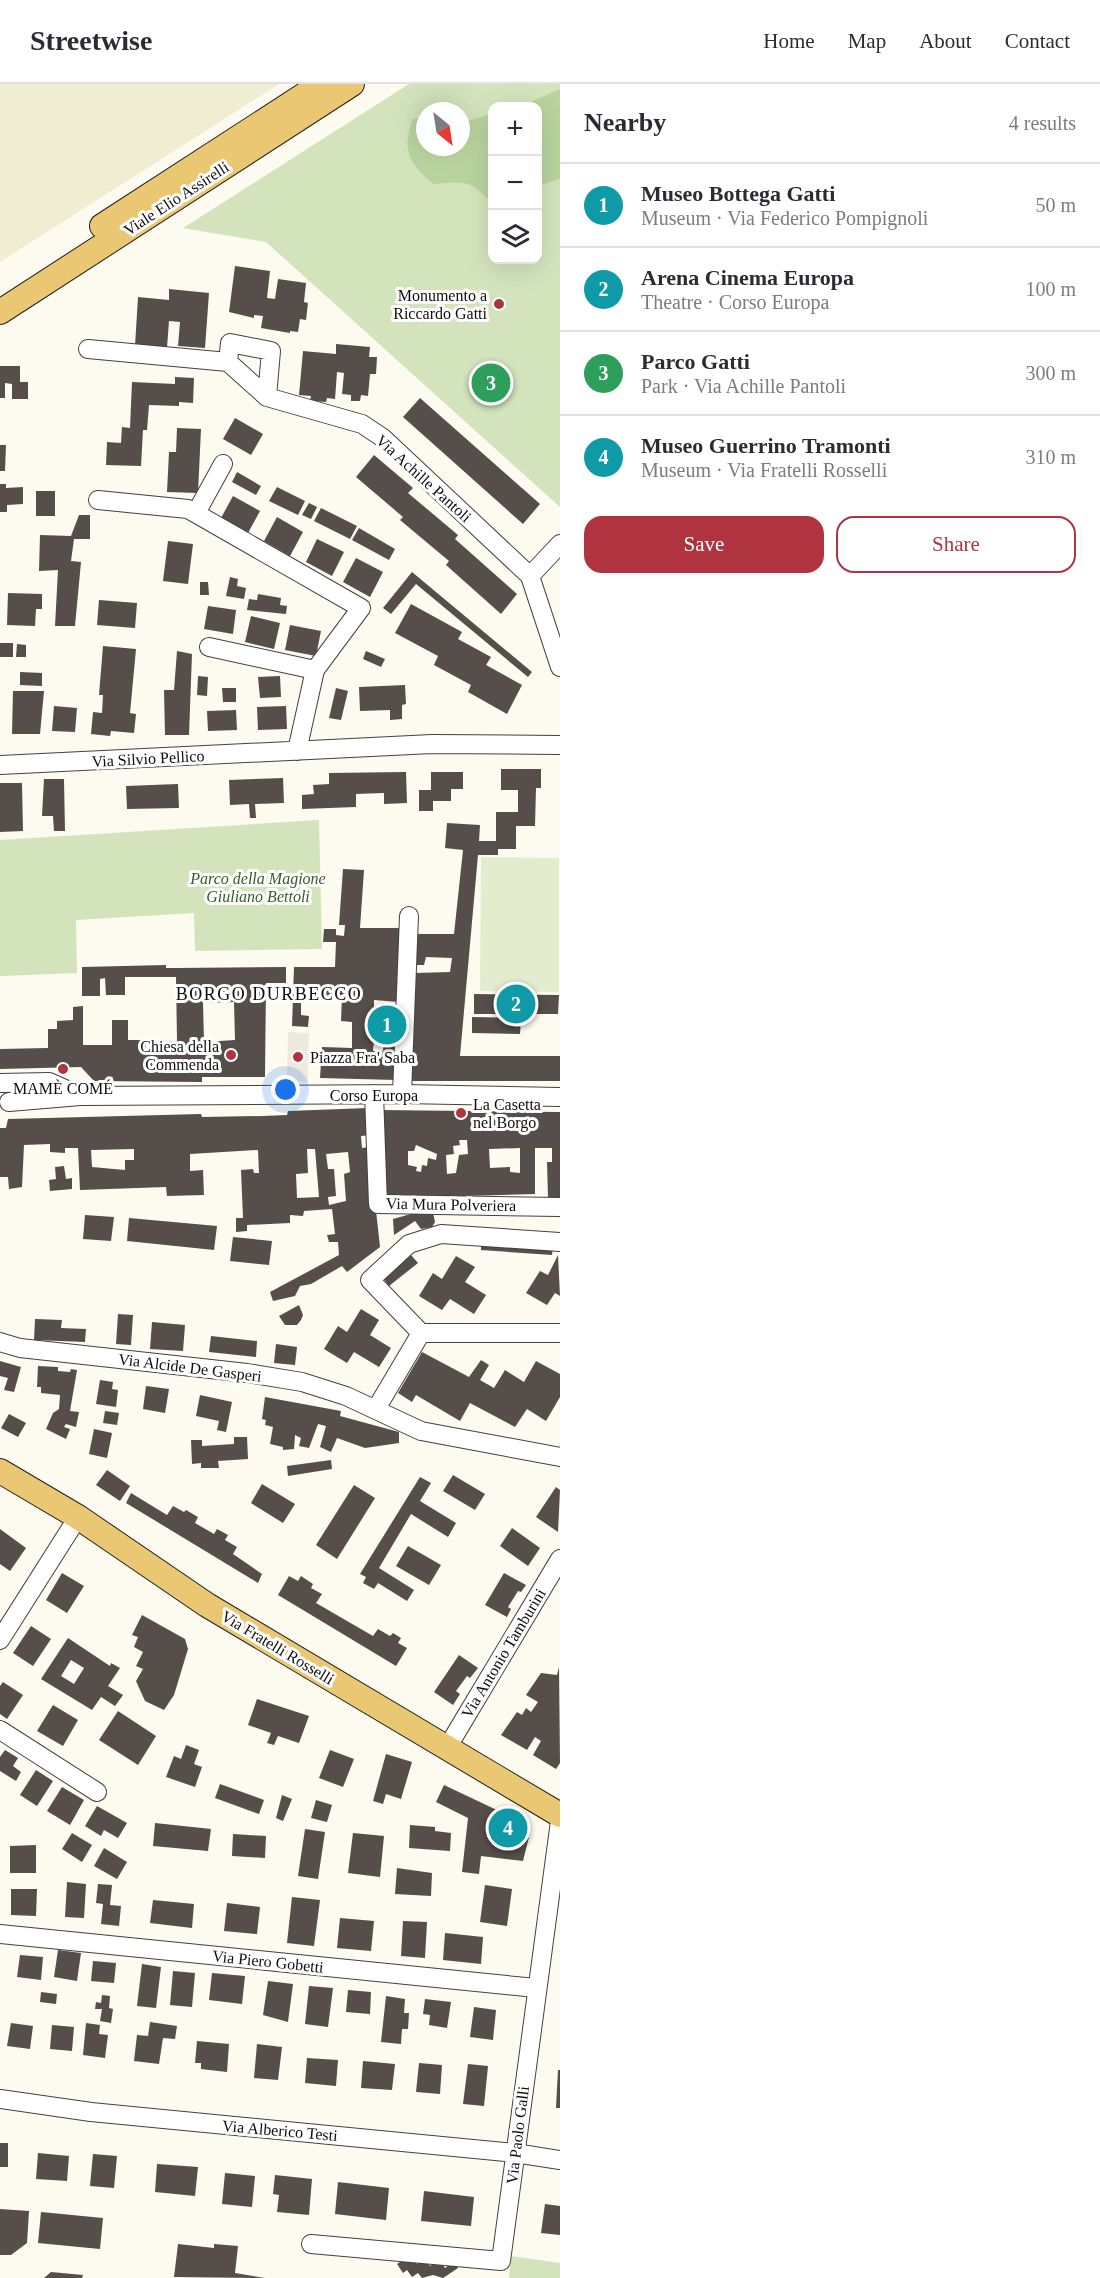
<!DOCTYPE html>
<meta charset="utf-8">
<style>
:root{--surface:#fff;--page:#f2f2f3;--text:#2b2b33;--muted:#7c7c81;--line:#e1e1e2;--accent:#af3440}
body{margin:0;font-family:Georgia,serif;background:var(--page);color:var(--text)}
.controls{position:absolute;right:18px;top:18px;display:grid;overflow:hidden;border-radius:12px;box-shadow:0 6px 24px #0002}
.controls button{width:54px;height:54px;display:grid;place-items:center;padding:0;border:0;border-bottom:2px solid var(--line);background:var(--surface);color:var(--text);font:30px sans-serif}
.compass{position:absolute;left:416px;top:18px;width:54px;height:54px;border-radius:50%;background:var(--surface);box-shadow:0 6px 24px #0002;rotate:150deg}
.you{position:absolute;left:286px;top:1006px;width:21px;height:21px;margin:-15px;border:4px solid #fff;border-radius:50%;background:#1a73e8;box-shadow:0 0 0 9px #1a73e833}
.badge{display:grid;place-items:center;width:39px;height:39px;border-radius:50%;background:var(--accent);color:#fff;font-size:20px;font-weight:700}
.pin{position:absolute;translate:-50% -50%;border:3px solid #fff;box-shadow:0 2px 6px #0006}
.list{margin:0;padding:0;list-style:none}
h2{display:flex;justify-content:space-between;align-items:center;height:78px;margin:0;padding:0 24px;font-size:26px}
h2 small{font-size:20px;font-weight:400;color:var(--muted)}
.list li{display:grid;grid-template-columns:39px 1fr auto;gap:18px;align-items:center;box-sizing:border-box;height:84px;padding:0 24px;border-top:2px solid var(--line)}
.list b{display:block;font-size:22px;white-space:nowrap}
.list p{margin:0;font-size:20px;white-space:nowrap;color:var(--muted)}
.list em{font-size:20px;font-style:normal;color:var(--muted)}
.actions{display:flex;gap:12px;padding:18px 24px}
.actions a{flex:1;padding:14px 0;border:2px solid var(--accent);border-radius:18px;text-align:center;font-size:21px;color:var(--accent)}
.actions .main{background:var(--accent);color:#fff}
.icon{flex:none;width:33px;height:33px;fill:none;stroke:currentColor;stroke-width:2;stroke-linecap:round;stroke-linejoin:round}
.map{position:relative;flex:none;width:560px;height:2194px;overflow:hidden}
header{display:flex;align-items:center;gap:36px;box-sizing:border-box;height:84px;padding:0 30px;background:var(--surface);border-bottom:2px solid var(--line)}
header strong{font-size:28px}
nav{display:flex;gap:33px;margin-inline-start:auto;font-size:21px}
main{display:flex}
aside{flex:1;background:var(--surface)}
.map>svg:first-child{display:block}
.farmland{fill:#f1edd2}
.green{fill:#d3e4bd;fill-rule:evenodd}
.forest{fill:#b9d39e}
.pitch{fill:#e3edcd}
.plaza{fill:#ede9df}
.building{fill:#554e4b;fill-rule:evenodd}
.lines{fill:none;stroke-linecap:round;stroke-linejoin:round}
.minor-casing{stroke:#414141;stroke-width:20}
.major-casing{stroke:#1f1f1f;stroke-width:26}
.minor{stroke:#fff;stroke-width:18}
.major{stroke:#eac773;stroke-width:24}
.poi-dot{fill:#af3440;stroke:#fff;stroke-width:2}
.labels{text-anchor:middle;stroke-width:6;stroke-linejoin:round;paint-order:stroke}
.street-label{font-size:16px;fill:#0e0e0e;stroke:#fff}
.poi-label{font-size:16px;fill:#0e0e0e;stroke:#fff;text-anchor:end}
.park-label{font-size:16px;font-style:italic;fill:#345e25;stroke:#fff}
.neighbourhood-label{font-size:18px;letter-spacing:1.5px;fill:#0e0e0e;stroke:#fff}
</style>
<header>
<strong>Streetwise</strong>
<nav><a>Home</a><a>Map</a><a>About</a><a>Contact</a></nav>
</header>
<main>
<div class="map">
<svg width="560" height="2194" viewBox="0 0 560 2194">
<rect width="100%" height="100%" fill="#fdfaf0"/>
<path class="farmland" d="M0 0H279L0 178Z"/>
<path class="green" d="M409 0H560V423L266 158 183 144ZM493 22H538V176H493ZM425 27H461V63H425Z
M319 736 322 865 195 867 194 829 76 836 77 889 0 892V756Z
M511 2172 560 2179V2194H509Z"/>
<path class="forest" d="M560 5V95L538 102V22H521Z
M492 30V116L489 117C471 95 460 98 433 100 409 79 401 66 413 35L425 33V63H461V39Z"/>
<path class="pitch" d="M481 773 559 774V908L480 907Z"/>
<path class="plaza" d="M288 948 309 949 308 998 287 997Z"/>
<path class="building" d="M235 182 270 187 267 214 275 215 278 195 306 199 304 218 308 219 306 236 300 235 298 248 290 247V249L261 244 263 232 254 231V234L229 228Z
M169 205 209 209 205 264 178 262 180 238 169 237 167 264 135 262 138 213 169 216Z
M336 260 370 263 369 273H377L376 290H370L368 312 361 311 360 317H351V311L342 310 344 289 337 288 335 315 327 314 326 318 310 317 311 312 299 311 303 267 336 270Z
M0 282H20V298H28V315H12V300L5 299V314H0Z
M175 293 194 294 193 319 179 318V322L149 321 147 346H143L141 382 106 381 107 358 121 359 122 343 130 344 132 298 175 300Z
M420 314 540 420 523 440 403 333Z
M235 334 263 350 251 371 223 355Z
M177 344 201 345 198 409 167 408 169 368H176Z
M0 361H6L5 387H0Z
M374 371 413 404 408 409 458 451 455 455 517 510 501 530 446 481 449 477 400 436 403 433 356 393Z
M237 388 261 402 256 411 232 398Z
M0 400H6V404L23 403V420L7 421V428H0Z
M277 403 305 417 298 431 269 417Z
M36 407H55V432H36Z
M233 412 260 427 248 449 221 434Z
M309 419 317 423 311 435 302 431Z
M321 424 357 442 350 455 314 437Z
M79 431H90V455H74L71 477 81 478 75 542H55L58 486 39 487 40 451 71 452Z
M277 433 303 448 290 472 264 457Z
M359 444 395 465 389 476 352 456Z
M317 455 344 468 332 492 306 478Z
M168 457 193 460 188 500 163 497Z
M356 474 383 488 370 513 343 498Z
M412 488 532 588 528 593 416 500 391 530 383 524Z
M230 493 238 495 237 502 246 504 244 515 226 512Z
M200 498H208L209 511H200Z
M8 509 42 510V525H36L35 542 7 541Z
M258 510 281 514 280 521 287 522 286 530 247 526 249 515 257 516Z
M99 516 137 519 135 544 97 541Z
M411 520 462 548 458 555 491 573 486 581 522 601 507 630 468 608 471 601 434 581 438 572 395 549Z
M208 522 236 526 233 550 204 545Z
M251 532 280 539 274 565 245 558Z
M290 541 321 547 316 572 285 566Z
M0 559H13V573H0Z
M17 560 26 561V573H16Z
M103 562 136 565 130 629 136 630 134 649 111 647 110 652 91 650 93 628 102 629 103 611H99Z
M177 567 192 570 189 651H165L164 606H174Z
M366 567 385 575 381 583 363 575Z
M20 588 42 589V602L20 601Z
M198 592 208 593 207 612 197 611Z
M280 592 281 613 260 614 258 593Z
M405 601 406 620 402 621V635L390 636V626L360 627 359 603Z
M222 604H236V618H223Z
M336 604 348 607 341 636 329 634Z
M13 607H44L40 650H12Z
M54 622 77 624 75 648 52 647Z
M286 622 287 645 258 646 257 623Z
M236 626 237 646 208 647 207 627Z
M501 685H541V704H536L535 742H516V765H498V771H478L460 972H560V997H407L415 889 450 888 452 874 426 873 424 881H413V850H454L463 766 445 764 447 739 480 741 479 757H496V728H518V706H501Z
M406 688 407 719 384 720V709L356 710V723L302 725V711L314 710 313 701 329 700V689Z
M431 688H463V705H451V717H433V727H419V706H431Z
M283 694 284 719 255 720 256 734H250L249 720 230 721 229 696Z
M44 695H64L65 747H54L53 732H42Z
M0 699H22L23 747 0 748Z
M178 700 179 724 127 725 126 702Z
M343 785 364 786 360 844H403L399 918 374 916V928L394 930V938L384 937 383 947 397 949 396 996 320 994 322 963 352 964V938L341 937 342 911 301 912V931L309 932 308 943 292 942 294 883H335L336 858H323L324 845H336V851L344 852 345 841H339ZM374 955H384L383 967H373Z
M166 881V884H176L286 883V899H266L265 993H202V998L94 997 81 983 0 985V965L48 964V945H57V937L73 936V923L83 922V961H112V936H128V956H146V968H166V958L177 957 176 893H125V911H106L105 894 100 895V912H82V883ZM234 918 235 956 204 958 203 919Z
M474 910 559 911 558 930H474Z
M472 933 521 934 520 950 472 949Z
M368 1024 371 1051 361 1052 362 1064 369 1063 380 1163 347 1188 342 1182 311 1200 300 1202 295 1212 273 1217 270 1208 339 1171 338 1158H329L327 1151 335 1150 332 1125 304 1127 303 1132 290 1131V1139L247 1141V1147L236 1148V1134H243L241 1086 253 1085 254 1089H259L258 1066 190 1070V1087L203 1086 204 1111 167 1112 166 1103 80 1106 78 1064H65V1069L50 1068V1060L24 1061 22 1103 9 1105 8 1093H0V1044H6L8 1035 201 1030 202 1033 263 1032 287 1031 288 1027ZM134 1065V1076H125V1086L92 1083 91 1066ZM307 1065H315L319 1113 297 1114 296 1090 308 1089ZM348 1068 350 1088 344 1090 346 1117 329 1121 328 1113 336 1112 334 1085H328L326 1070Z
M380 1026 560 1028V1113H548L547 1078H552V1064H535V1110L386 1114ZM459 1056H467L468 1070 459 1071 456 1089 447 1090 446 1071 454 1070 453 1062 460 1061ZM416 1061 437 1070 436 1076 428 1074 427 1082 422 1081 421 1088 416 1087 417 1083 408 1081V1067H414ZM520 1064V1089L510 1088V1083L490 1084 489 1065Z
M64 1082 66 1095 72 1094V1105L50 1107 49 1096 56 1095 55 1083Z
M432 1124 435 1138 432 1143 421 1145 415 1137 394 1151 393 1135Z
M85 1131 114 1133 111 1157 83 1155Z
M129 1134 217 1142 214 1166 127 1157Z
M233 1153 272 1157 269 1181 230 1177Z
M481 1156 553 1161 552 1171 481 1166Z
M411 1171 418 1179 389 1202 383 1194Z
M558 1171 560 1212 555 1209 547 1221 526 1209 540 1187 548 1191Z
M456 1172 475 1183 465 1198 486 1211 474 1230 450 1215 442 1226 419 1212 433 1189 442 1195Z
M299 1221 303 1231 301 1236 297 1241H285L279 1232Z
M361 1225 379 1236 370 1251 391 1264 379 1283 354 1268 347 1279 324 1265 338 1242 347 1248Z
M118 1230 133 1231 131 1261 116 1260Z
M35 1235 62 1236 61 1244 86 1245 85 1258 34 1256Z
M152 1238 185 1241 183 1267 150 1265Z
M211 1252 257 1257 256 1273 209 1268Z
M276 1260 297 1263 295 1281 274 1279Z
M422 1268 469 1293 481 1276 489 1281 480 1296 494 1304 505 1286 524 1298 536 1277 560 1290V1313L546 1337 527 1325 515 1343 470 1319 460 1337 416 1311 412 1318 398 1309Z
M0 1277 21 1283 14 1308 4 1306 8 1294 0 1292Z
M38 1282 58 1283V1287L70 1288 71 1285 77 1286 70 1327 79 1328 76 1343 66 1340 64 1343 70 1345 66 1355 46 1345 53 1329 59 1325 60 1311 41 1309V1303H37Z
M100 1296 113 1298 112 1305 118 1306 116 1323 96 1320Z
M146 1302 169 1305 165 1329 143 1325Z
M200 1311 232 1318 226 1348 217 1346 219 1337 196 1332Z
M265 1313 341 1327 340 1332 399 1348V1359L365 1364 337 1354 331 1368 320 1363 326 1342 318 1340 309 1364 299 1362 301 1354 295 1351 294 1365 283 1366V1363L270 1360 273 1343 265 1341 266 1336 262 1335Z
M105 1327 119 1329 117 1341 103 1339Z
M9 1330 26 1339 18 1353 1 1344Z
M94 1345 112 1349 107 1374 89 1370Z
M234 1353H247L248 1375 218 1377 219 1384H201V1379L192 1380 191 1356H202V1362L234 1360Z
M331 1376 332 1385 288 1392 287 1382Z
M107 1386 130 1402 120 1417 96 1401Z
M453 1391 485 1410 475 1426 443 1407Z
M420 1393 431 1399 420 1417 456 1439 448 1453 411 1430 379 1484 414 1506 407 1517 378 1499 374 1505 363 1499 366 1493 360 1490Z
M262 1400 295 1420 283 1439 251 1419Z
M354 1401 375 1414 337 1475 316 1461Z
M556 1403 560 1406 558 1448 536 1433Z
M131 1409 167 1431 173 1422 184 1428 186 1426 198 1433 195 1439 214 1450 217 1445 228 1451 225 1456 237 1463 233 1470 262 1490 258 1499 126 1419Z
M512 1444 540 1464 528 1482 500 1462Z
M0 1445 26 1464 10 1487 0 1480Z
M408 1462 441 1481 429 1501 396 1482Z
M62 1489 84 1502 67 1529 46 1516Z
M504 1489 526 1501 521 1508 518 1507 508 1523 511 1525 507 1533 485 1521Z
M289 1492 298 1497 301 1492 313 1500 311 1504 322 1510 316 1519 373 1552 378 1545 390 1552 393 1549 401 1554 398 1559 407 1564 396 1582 278 1511Z
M142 1531 185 1555 188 1565 174 1611 164 1626 145 1617 136 1597 143 1585 136 1582 143 1568 134 1563 138 1553 132 1551Z
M31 1542 51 1555 33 1582 13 1569Z
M68 1554 110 1582 111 1579 120 1584 108 1602 123 1611 115 1622 101 1613 92 1626 41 1595ZM71 1576 84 1584 74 1600 61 1592Z
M459 1571 478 1584 470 1594 467 1592 456 1607 460 1610 453 1621 434 1608Z
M559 1583 560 1679 556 1685 533 1671 541 1657 535 1653 527 1666 501 1651 517 1628 522 1631 526 1624 531 1628 538 1618 526 1611 541 1589 557 1591Z
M3 1598 23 1611 7 1635 0 1630V1602Z
M257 1615 309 1632 299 1659 278 1652 274 1661 267 1659 271 1649 248 1641Z
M53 1621 78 1636 63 1662 37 1647Z
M118 1627 156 1652 138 1681 99 1656Z
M186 1661 199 1666 194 1680 202 1683 195 1703 166 1693 174 1672 181 1675Z
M5 1666 18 1674 13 1682 21 1688 16 1697 0 1687V1673Z
M330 1666 354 1675 343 1703 319 1694Z
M386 1670 412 1678 401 1715 386 1710 383 1720 373 1717Z
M36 1686 53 1697 37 1722 20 1711Z
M220 1700 264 1716 259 1730 215 1714Z
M444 1701 520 1737 527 1743 529 1753 523 1777 481 1772 479 1790 462 1788 468 1734 436 1718Z
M62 1703 84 1716 70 1741 47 1727Z
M282 1711 292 1715 283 1737 276 1734Z
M316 1716 332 1721 327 1738 311 1734Z
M97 1722 127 1739 118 1754 104 1746 101 1752 85 1742Z
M155 1739 211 1745 208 1767 153 1762Z
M410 1741 435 1743V1747L451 1749 450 1767 409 1764Z
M305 1745 325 1748 318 1795 298 1792Z
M72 1749 92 1761 82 1778 62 1765Z
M353 1749 384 1752 380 1793 348 1789Z
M233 1750 266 1752 265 1774 232 1772Z
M36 1761V1789H10V1762Z
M104 1764 127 1778 117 1795 94 1782Z
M397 1784 432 1789 431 1812 395 1810Z
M67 1798 86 1800 84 1834 65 1833Z
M98 1800 112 1801 110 1821 121 1822 119 1842 101 1840 103 1820 96 1819Z
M485 1801 512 1805 507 1842 480 1838Z
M11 1805H37L36 1832 11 1831Z
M292 1813 320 1816 314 1862 287 1859Z
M153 1816 194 1820 192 1844 150 1839Z
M227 1819 260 1823 257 1850 224 1847Z
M340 1834 374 1837 371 1867 337 1864Z
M403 1837 427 1838 425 1874 401 1872Z
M445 1849 483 1853 481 1880 443 1876Z
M58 1866 81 1869 77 1897 54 1893Z
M20 1871 43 1873 41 1896 17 1893Z
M93 1877 116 1879 114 1899 91 1897Z
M142 1880 161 1883 156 1924 137 1922Z
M173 1887 195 1889 192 1923 170 1921Z
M212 1889 245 1892 242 1920 209 1916Z
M268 1897 293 1900 288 1938 263 1931Z
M309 1902 333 1904 328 1943 305 1940Z
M348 1906 371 1908 370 1930 346 1928Z
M41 1908 57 1910 56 1920 40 1918Z
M102 1911 110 1912 109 1924 113 1925 111 1939 100 1937 102 1925H95L96 1918 101 1919Z
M386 1912 405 1915 404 1929H409L408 1945H402L401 1960 381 1958Z
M425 1915 451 1918 447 1944 429 1941 430 1931 423 1930Z
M474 1923 496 1926 493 1956 470 1953Z
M150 1938 177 1942 175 1955 163 1954 159 1980 134 1977 137 1951 148 1952Z
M11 1939 33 1942 30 1965 7 1962Z
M86 1939 100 1941 99 1950 108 1951 105 1974 83 1971Z
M52 1941 74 1943 72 1967 50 1965Z
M197 1957 229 1960 227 1988 201 1985V1979H195Z
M257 1960 282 1963 278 1996 254 1994Z
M307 1974 338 1976 336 2002 305 1999Z
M363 1977 395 1980 392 2006 361 2004Z
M419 1979 442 1981 440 2010 416 2008Z
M468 1980 488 1982 484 2022 463 2020Z
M558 1986H560V2024H556Z
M0 2059H8V2083H0Z
M38 2069 69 2072 67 2097 36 2095Z
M93 2070 117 2072 114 2104 90 2102Z
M157 2080 198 2083 195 2112 155 2108Z
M225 2089 255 2092 252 2123 222 2120Z
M275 2091 312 2095 309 2131 277 2128 279 2111 273 2110Z
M338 2098 389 2104 386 2136 335 2130Z
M424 2107 474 2113 471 2142 421 2137Z
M545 2120 560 2122V2151L541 2149Z
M0 2125 29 2127 27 2159 11 2171H0Z
M41 2128 103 2134 100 2165 38 2159Z
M178 2160 214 2164V2160L238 2162 235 2189 265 2194 174 2193Z
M411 2171 417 2180 425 2174 430 2182 439 2175 445 2184 454 2178 458 2184 443 2194 433 2191 422 2194 418 2189 412 2193 407 2186 403 2189 397 2180Z
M51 2188 83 2191 82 2194H44Z"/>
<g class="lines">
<g class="minor-casing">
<path id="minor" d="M88 265 228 278
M267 313 271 267 230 259 228 278 267 313 362 340 383 354 530 492 560 583
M98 416 188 425 361 524 315 586 297 667
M196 429 223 380
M530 492 560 460
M209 563 315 586
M0 681 432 660 560 661
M0 999 49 998 78 1011
M374 1010 378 1120 560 1123
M402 1010 409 832
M9 1018 80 1012 402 1010 560 1013
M421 1249 370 1196 409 1160 441 1150 560 1158
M0 1258 20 1264 247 1289 302 1298 346 1312 421 1347 560 1373
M376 1325 421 1249H560
M0 1556 78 1433
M0 1646 97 1708
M447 1664 560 1475
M0 1850 536 1904
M0 2015 91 2028 515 2069 560 2076
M311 2160 501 2177 560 1737"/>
</g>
<g class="major-casing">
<path id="major" d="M102 142 321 0
M0 228 352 0
M0 1387 78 1433 207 1521 560 1731"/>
</g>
<use href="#minor" class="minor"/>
<use href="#major" class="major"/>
</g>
<g class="poi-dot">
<circle cx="499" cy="220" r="6"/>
<circle cx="231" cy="971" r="6"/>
<circle cx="298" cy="973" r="6"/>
<circle cx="63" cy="985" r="6"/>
<circle cx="461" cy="1029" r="6"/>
</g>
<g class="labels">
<g class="street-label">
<text transform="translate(176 114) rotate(-33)" y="6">Viale Elio Assirelli</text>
<text transform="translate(424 394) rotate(42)" y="6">Via Achille Pantoli</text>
<text transform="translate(148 674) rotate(-3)" y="6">Via Silvio Pellico</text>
<text x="374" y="1017">Corso Europa</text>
<text transform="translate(451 1120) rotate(1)" y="6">Via Mura Polveriera</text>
<text transform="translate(190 1283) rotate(7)" y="6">Via Alcide De Gasperi</text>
<text transform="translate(278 1563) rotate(31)" y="6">Via Fratelli Rosselli</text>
<text transform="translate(503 1569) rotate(-59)" y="6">Via Antonio Tamburini</text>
<text transform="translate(268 1877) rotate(6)" y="6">Via Piero Gobetti</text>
<text transform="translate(280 2046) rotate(5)" y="6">Via Alberico Testi</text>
<text transform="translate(517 2051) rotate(-83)" y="6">Via Paolo Galli</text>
</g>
<g class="poi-label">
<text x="487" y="217">Monumento a<tspan x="487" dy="18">Riccardo Gatti</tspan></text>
<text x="219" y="968">Chiesa della<tspan x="219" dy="18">Commenda</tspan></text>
<text x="310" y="979" text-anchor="start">Piazza Fra' Saba</text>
<text x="63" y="1010" text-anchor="middle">MAMÈ COMÉ</text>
<text x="473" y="1026" text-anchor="start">La Casetta<tspan x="473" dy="18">nel Borgo</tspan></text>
</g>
<g class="park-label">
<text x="258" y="800">Parco della Magione<tspan x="258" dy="18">Giuliano Bettoli</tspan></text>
</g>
<g class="neighbourhood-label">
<text x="269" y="916">BORGO DURBECCO</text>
</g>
</g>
</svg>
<div class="controls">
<button>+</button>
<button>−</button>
<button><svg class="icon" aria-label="layers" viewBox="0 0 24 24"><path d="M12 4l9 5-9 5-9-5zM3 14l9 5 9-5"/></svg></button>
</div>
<svg class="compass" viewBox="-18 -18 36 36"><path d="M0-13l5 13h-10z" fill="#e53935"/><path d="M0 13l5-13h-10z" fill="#7c7c81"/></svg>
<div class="you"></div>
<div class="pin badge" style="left:387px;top:941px;background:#0f9aa8">1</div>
<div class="pin badge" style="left:516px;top:920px;background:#0f9aa8">2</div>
<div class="pin badge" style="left:491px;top:299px;background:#2e9e5b">3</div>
<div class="pin badge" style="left:508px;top:1744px;background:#0f9aa8">4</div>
</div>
<aside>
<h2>Nearby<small>4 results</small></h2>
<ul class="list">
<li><span class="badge" style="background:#0f9aa8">1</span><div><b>Museo Bottega Gatti</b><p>Museum · Via Federico Pompignoli</p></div><em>50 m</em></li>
<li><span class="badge" style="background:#0f9aa8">2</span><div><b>Arena Cinema Europa</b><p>Theatre · Corso Europa</p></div><em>100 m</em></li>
<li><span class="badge" style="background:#2e9e5b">3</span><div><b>Parco Gatti</b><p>Park · Via Achille Pantoli</p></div><em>300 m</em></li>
<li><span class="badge" style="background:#0f9aa8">4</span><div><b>Museo Guerrino Tramonti</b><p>Museum · Via Fratelli Rosselli</p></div><em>310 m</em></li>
</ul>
<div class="actions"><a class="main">Save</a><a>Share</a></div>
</aside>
</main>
